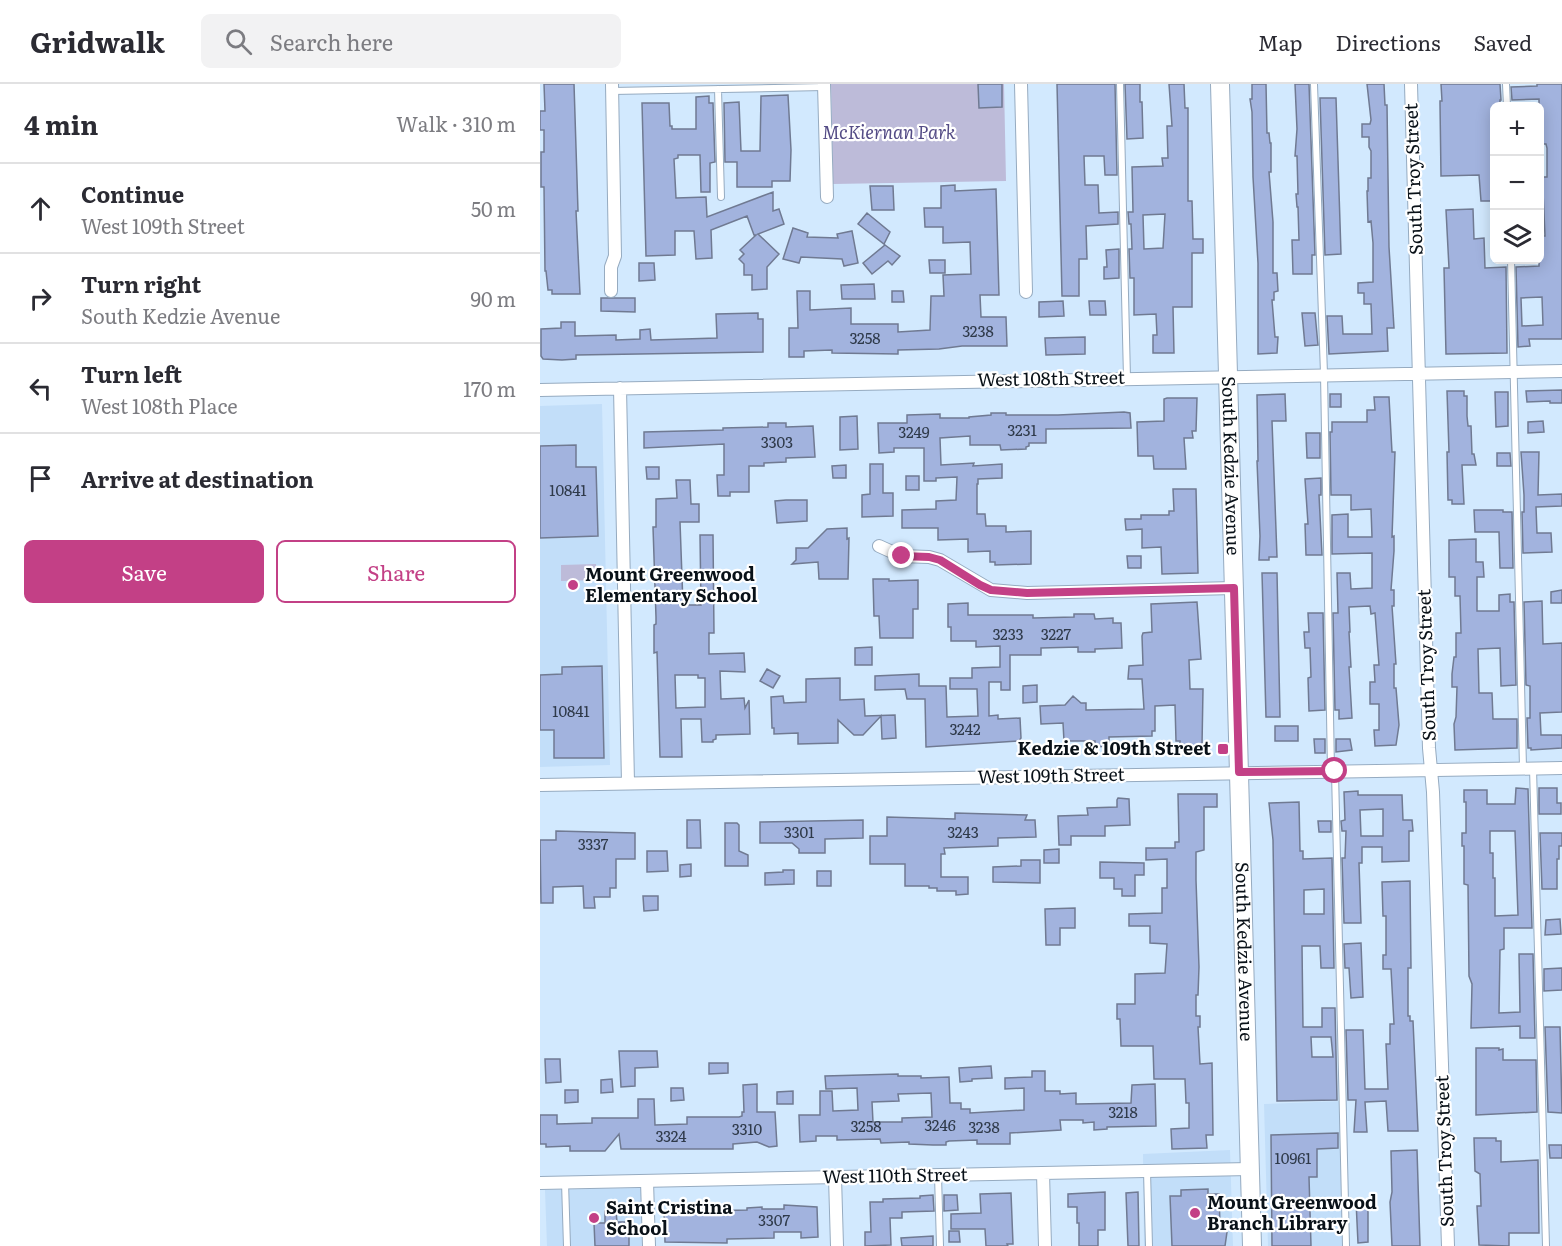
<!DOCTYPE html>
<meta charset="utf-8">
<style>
:root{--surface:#fff;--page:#f2f2f3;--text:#2b2b33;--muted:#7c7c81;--line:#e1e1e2;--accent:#c34086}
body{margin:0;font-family:Literata,serif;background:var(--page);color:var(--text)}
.controls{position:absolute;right:18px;top:18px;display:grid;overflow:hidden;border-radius:9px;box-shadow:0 3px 15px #0003}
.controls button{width:54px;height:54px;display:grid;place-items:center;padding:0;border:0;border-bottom:2px solid var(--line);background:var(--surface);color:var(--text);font:30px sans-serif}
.stop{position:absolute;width:18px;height:18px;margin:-14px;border:4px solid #c34086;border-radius:50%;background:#fff}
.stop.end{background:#c34086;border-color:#fff;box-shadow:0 2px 6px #0008}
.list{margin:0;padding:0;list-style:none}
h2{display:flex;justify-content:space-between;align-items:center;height:78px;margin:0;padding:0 24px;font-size:26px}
h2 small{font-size:20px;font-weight:400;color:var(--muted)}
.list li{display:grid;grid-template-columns:39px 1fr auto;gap:18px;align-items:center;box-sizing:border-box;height:90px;padding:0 24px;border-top:2px solid var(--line)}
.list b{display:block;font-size:22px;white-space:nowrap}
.list p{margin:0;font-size:20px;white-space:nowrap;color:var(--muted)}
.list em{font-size:20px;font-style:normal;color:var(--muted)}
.actions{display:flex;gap:12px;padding:18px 24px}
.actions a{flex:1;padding:14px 0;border:2px solid var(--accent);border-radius:9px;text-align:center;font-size:21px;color:var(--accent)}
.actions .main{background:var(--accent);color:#fff}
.icon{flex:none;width:33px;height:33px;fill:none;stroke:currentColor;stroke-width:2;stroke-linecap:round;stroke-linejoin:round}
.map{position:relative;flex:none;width:1022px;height:1162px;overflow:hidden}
header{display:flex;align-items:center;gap:36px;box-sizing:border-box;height:84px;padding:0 30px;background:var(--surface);border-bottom:2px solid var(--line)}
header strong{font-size:28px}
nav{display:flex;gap:33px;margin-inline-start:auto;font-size:21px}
.search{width:420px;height:54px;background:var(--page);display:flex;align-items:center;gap:15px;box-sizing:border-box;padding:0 21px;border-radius:9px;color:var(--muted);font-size:22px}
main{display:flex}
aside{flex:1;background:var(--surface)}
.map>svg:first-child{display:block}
.built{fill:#c2def9}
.green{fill:#bdbbd9}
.building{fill:#a2b3de;stroke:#707a92;stroke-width:1.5;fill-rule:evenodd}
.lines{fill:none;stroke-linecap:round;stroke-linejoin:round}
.service-casing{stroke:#96abc0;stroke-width:8}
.minor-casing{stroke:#96abc0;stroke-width:14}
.secondary-casing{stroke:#96abc0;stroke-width:20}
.service{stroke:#fff;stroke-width:6}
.minor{stroke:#fff;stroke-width:12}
.secondary{stroke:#fff;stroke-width:18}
.route{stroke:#c34086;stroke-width:8}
.poi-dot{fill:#c34086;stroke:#fff;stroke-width:2}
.labels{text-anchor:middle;stroke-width:4.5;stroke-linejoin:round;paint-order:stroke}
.number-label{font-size:15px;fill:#2f3a4a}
.park-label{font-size:18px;font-style:italic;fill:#544c86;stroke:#fff}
.street-label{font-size:18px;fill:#091118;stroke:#fff}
.poi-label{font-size:18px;font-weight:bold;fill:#091118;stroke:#fff;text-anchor:start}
</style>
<header>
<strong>Gridwalk</strong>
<div class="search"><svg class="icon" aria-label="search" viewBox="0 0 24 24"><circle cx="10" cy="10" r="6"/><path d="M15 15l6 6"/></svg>Search here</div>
<nav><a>Map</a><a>Directions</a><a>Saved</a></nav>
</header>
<main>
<aside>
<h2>4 min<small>Walk · 310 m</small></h2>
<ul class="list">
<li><svg class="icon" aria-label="ahead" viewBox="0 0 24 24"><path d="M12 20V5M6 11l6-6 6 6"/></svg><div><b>Continue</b><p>West 109th Street</p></div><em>50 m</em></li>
<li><svg class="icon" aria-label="right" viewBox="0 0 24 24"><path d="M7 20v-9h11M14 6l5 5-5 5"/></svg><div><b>Turn right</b><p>South Kedzie Avenue</p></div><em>90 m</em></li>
<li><svg class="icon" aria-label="left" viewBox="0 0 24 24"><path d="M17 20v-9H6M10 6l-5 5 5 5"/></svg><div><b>Turn left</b><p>West 108th Place</p></div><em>170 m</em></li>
<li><svg class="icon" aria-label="arrive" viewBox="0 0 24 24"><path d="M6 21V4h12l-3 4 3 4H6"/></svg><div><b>Arrive at destination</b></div></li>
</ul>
<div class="actions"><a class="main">Save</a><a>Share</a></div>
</aside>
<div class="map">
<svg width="1022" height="1162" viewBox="0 0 1022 1162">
<rect width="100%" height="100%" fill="#d2e9fe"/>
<path class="built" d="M62 320 70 681 0 683V322Z
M804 1017 808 1162H728L724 1020Z
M690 1066 693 1162H604L603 1070Z
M102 1104 104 1162H7L5 1106Z"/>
<path class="green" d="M291 0H464L466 97 293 100Z
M56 480 57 496 21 497V481Z"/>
<path class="building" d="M4 0H34L38 127H36L40 210H12V206H8L6 187H5L4 103H1V68H4V46H0V27H5Z
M438 0H462V23L439 24Z
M517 0H575L577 91H565L564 72H544L545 101H558L559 129 578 128V140L546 142 547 175H539V212H522Z
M585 0H600V18H602L603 54 587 55Z
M629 0H644L645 24H648V117H652L653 155H663V169H652V223H633L634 269H613V251H617L616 230 594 231V194H590L589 165H592L591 140H589L588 128H593L592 83 623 82 622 74H628L627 42H632ZM625 130 623 164 604 165 603 131Z
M712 0H726L727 49H729L730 59H731V88H729L733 138V189H737L738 207 734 208V216H732L735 253H738L737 269 718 270V179L713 93 712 28 710 15H712Z
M755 0H769L775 171H772V190H753L752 156H759L758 123H757L756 110H758L757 72H755L757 45Z
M827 0H844L845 21H847L849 163 854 244H847L848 267 789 270 787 232H802L803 250H832L831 220H824V209H818V199L833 198V159L831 137 828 138 827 107H828V94H831V67L829 63V53H822V40H830L831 36Z
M901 0H960L961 16H960V22H954V117H941L939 91 901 92 900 20V17H902Z
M997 0H1022V255H989L990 262 978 263 976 183 999 182V152H1005L1003 108V93H1007V64L1006 60H999V15L972 16 971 3 997 2ZM1002 213 1003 241 982 242 981 214Z
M248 11 251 66 250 97H232V103H197V78H185L184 19 199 18 201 67H220L221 12Z
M169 12V19H173L175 78 170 79V108H161L160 71H138V74L134 75 136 114 166 113 167 133 233 108V127L239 125 244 140 218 150 239 170 227 183V205L212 206V191H204V180L199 175 204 170 200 166 216 151H214L207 132 171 146 172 174 156 175 154 147H135V171L106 172 102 19H129L130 42H132V45H156V13Z
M780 14H796L801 170 785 171Z
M415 101V107L456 105 459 211H440L441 233H466L467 262H422L399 265 358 266V270L292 269V266L264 267V273H249V244H258L257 207H270V226L311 224V240H358V248L390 246 391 212H404L403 191 431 190 430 158 403 159V143H385L384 124H401V102Z
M330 102H353L354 126H332Z
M933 125 934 155 944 154 945 184 966 183 967 269 906 270 904 184H909L906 126Z
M327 129 350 148 344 160 318 140Z
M253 144 268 149 267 153 298 154 297 150 312 147 318 179 304 182 302 175 261 173 259 179 243 175Z
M345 161 360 172 352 181 348 177 332 190 323 179Z
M579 165V194L564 195V183H567L566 166Z
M389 176H405V189H390Z
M99 179H114L115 196 99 197Z
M334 200 335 215H302L301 201Z
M352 207H363L364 218H352Z
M61 214H95V228L61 227Z
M523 217 524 232 499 233V218Z
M549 217H565L566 231H550Z
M218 229V235H223V268L36 271V275L22 276 3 275 1 272V245L21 244V238H35V252L76 251V256L100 255V246L110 245 111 256 177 254 176 230Z
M762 229H775L778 261 765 262Z
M545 253V270L506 271 505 254Z
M1022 306V319H1010V317L987 318 986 307Z
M907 307H924V312H927V332L928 342H931L932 370H934L936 381H922L924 420H912V416H908L907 368H909Z
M955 308H968V342L956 343Z
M745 310 746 337H732L737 473H729V476H719L720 452 717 377H718L717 311Z
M790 310H801V323H790Z
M834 313H849L852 368H855L852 453 854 452V467L851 506H854V522H852L856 580H854V604H856L859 641 856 661 835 662 834 646H839V620H830V598H835L834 581H839L835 529 831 530 830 522 809 523 810 548H809L811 583H809L812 634 799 635V626H795L793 529H798L797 489H810L811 505 832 504V469L792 470V431L808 430V453H832L831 425 811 426V411H791L790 348H792V338H827V326H835Z
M627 314H657L656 347H652L653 354H644L646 385H614L613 372H598L597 338 624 337V315Z
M584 328 590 329 591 344 506 345V359H489V362L486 363V365L461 366 460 361H430V352L400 354 401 381 434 379 433 382 462 380V394L438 395V400H437V430H445L446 442H466V448L491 447V480L455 481V478H450V467L428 468V455L398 456V444H362V426L396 425V417L416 416 417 393 396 394V397H384V364H354V368L339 369 338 339H367V331L400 330V334H429V333L451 331V329H466V331H518Z
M317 332 318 365 300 366V333Z
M1003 337 1004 348 988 349V338Z
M228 339H246V343L273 342 275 373 246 374V378L224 379V382H209V408H190V412H178L177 391H184V360L104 364V348L183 346V344L228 343Z
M766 349H780V374H767Z
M36 361V383H56L58 452 0 454V362Z
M981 368H999L998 411 1022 410V422L996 423 997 449H1011L1012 468 983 469 982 428H984V411Z
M957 369H970L971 382H957Z
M330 380H343V409H353V432L322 433V411L330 410Z
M306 381V394H293L292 382Z
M106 383H119V395H107Z
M366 392H379V406H366Z
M781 394V411H779L782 471H766L765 440H768L765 395Z
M136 396H150L151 420H159V438H140L143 521H161L160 451H173L174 549H169V570L204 569 205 588 180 587 181 615 204 614 205 624 209 616 210 650 176 651V655L173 656V658H162L161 635H141L142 673H120L117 568 114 569V541L116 540V533L113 443H116V415L137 414ZM135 591H158V594H165V623L136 624Z
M633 405H656L658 489 622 490 621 463 602 464V445L586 446 585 435H601V431H629V427H634Z
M246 416H267V437L237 439 235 417Z
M934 426H963V428H972L973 484H960L959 448H935Z
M307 444V455L309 454 308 495H279L278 478 252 480 256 476V464H268L287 445Z
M936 455V478H943L944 493H937V527H959V511L970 510V518H974L976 601 961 602 960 564 938 565 939 609H952L953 635H977V664L915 666 914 640 916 633 917 603H912V590L914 573H916V549H921L920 512H915V493H909V456Z
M587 472H601V484H588Z
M722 489H737L740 633H726Z
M333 495H349V497L378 496V525H373V554H340L339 532H334Z
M1022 506V519H1011V508Z
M1002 517 1003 560 1022 559V628L1000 629 1001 651H1022V664L991 666V664H988L987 634H990V602L986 601 984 518Z
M657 518 661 575 649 576 650 605H663L662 662 640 664V657H636L635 621 615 622V647H612V652L569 653V662L555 663V657H524L523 639 501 640 500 622 525 621 533 612 541 619H546V626L604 625 602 595H588L589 582 603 581 602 552 603 549 612 548 611 520Z
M428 519V531H493V534L534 533V530H554L555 535 573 534V539H581L582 564 555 565V568H538V563L501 564V571H470V606H461V598H449V632L458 631V635L480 634 481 654 479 657 386 663 385 615H367L365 605 335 606V592L379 590V602H406L407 633 438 632 437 605H410V594H432V584L460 583V562L436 563V557H411V543H408V520Z
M768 529H783L785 626 769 627 768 594 771 593 770 564H765L764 548H769Z
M332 563V581H315V564Z
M62 582 64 674H14V646H0V591L22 590V583Z
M227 585 240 592 233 604 220 597Z
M300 594V616L324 615 325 632 355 631 356 654 342 655 341 632 323 651H314L298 636V659L258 660V649L234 650V644H232L231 613 243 612 244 619 266 618V595Z
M497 601V618L483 619V602Z
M735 642H758V657H735Z
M774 655H785V669H775Z
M796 655H810L812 666 796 668Z
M976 704 988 705 992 844H964V865L960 866 959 929 980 928 979 870H993L995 954H980V942L931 944 932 900 929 892 928 801 924 800V762H922V749H926V718H924V706H947V720H975ZM950 747H975L978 831 955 832V794H953V769H950Z
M999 704H1017V719H1021V730H999Z
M818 707V711H862L863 736H872L873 747H869V777L842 778V763H822V779H819L821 839H804L802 774H805L806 747H802L801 737 805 736 804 708ZM843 725V752H821L820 726Z
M638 710H677V723H664V766L656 768V796L659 883 658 911H656V932H660V943H658L660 980 672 979 673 1051H666L667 1064 632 1065 631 1045 649 1044V1019H646L645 995H614L613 962H581L580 935H577V920H595V890L625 889 627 860 610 859V842H589V830L622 829V804H627V775L606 776V764H635V758H639Z
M578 714 589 715 590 741 565 742V752H531V761H519L518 732 548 731 547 724 577 723V716Z
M759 718 760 767H763V775L792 774 794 884H781L780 862H762L763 943H782V924H795L797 1016 737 1017 733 756 729 719ZM784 805V830H764V806ZM771 953H791L793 973H772Z
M415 729 487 731 485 736H495L496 753 458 754V762L404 764 405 770H401V793H428V810L416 811V807H397V804H389V802H365V780H330V752H347V733L415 735Z
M147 736H160L161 764H147Z
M323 736V754L285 755V769H259V765L252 759H220V738Z
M778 737H791V748H779Z
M185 739H197L199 741V767L208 771V782H185Z
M16 747 95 749V775H76V804H70V813H54L55 824H44L43 802 13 803V819H1L0 756H16Z
M1000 749H1022V762H1019V775H1017V805H1002Z
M519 765V779H504V766Z
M107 767H127L128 787 107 788Z
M481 776H500V799L453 798V783L481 782Z
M560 778 604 779V791H595V812H582V805H574V794H560Z
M151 780V792L140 793V781Z
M243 786H254V800L225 801V789L243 788Z
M277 787H291V802H277Z
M870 797 871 884H868V932H870V937H873L878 1047H848L846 1017 825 1018 827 1048H814L816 1016H808L806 946H823L825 1005H848L846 960H850V940H854L851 885H843V871H846V832H843L842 798Z
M103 812H118V826L104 827Z
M535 824V844H520V861H506L505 825Z
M1020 835 1021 850 1005 851 1006 836Z
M821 859 823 913 811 914 809 884H805L804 860Z
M1022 884V906L1004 907V885Z
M1005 943H1020L1022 1029 1008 1028Z
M936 964H959V966L963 965V976H996L997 1028 936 1031Z
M79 967H117L118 983 95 984V1002L81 1003Z
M5 975H20L21 998 6 999Z
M169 979H188V989L169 990Z
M451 982 452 994 432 995V997L420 998 419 984Z
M492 987H505V1007H520V1010L536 1009V1020L591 1019 592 1001 615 1000 616 1042 567 1043V1045L554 1046V1038L543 1039V1036H520L521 1046 470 1049V1060H437V1056L409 1057 406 1058V1061H393L369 1060V1058L341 1059 340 1055 297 1056V1052H276V1057L260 1058 259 1031H280V1007H292L293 1027 318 1026 317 1004 286 1005 285 992 358 990V992H381V994L409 993 410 1019H421V1025H430V1029L484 1026V1004L465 1005V994L492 993ZM391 1009 392 1033 362 1034V1038H333L332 1018 359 1017 358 1010Z
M72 995 73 1008 61 1009V996Z
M217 1000V1028H235L237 1062 229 1063 217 1058 193 1060V1065H81L79 1050 65 1067H30V1062L6 1063V1060H0V1031H17V1040L52 1039V1034H98V1015H114L115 1041 147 1040V1033H199L202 1032V1028H204L203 1001Z
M131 1004H143L144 1016 131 1017Z
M25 1006H38V1018L25 1019Z
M253 1007V1020H237V1008Z
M798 1049V1064L777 1065V1093H769L771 1162H732L731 1051Z
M934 1054H956V1057H961V1078L998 1076 999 1149H969V1162L939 1161 937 1122H941L940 1090 935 1087Z
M1009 1061H1022V1074H1010Z
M877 1066 880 1162H852L850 1118 852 1108 851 1067Z
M668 1105V1110H679L680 1141 687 1148 685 1162H632L630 1112H641V1106Z
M565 1108V1146H558V1162H539V1139H537V1123H528V1110Z
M598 1108 599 1162H588L586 1109Z
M471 1109 473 1160H467L468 1162H446L445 1145H411V1130L441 1129 440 1110Z
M393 1111 394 1127 362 1128V1134H350L351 1161 325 1162V1148H331L330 1118H343V1115L380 1114V1112Z
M404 1111H417L418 1126 404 1127Z
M816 1117H828V1158L818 1159Z
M244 1121 277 1123 278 1153 261 1154V1148H234V1154L187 1155V1159L125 1158 124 1128 207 1126V1124L222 1123V1125H244Z
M65 1127H76L77 1138H89V1162H55L54 1139H65Z
M409 1147H419L420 1158H409Z
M393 1152V1162H362L361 1154Z"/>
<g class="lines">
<g class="service-casing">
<path id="service" d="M580 0 587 294
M774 0 784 290 791 687
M966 0 967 22
M178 5 181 113
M72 7 284 3
M971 176 983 684
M993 684 1006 1162
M795 688 806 1162
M607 1087 609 1162
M398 1091 400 1162
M25 1098 27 1162"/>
</g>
<g class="minor-casing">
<path id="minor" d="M284 0 287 113
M481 0 486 208
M871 0 889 664 893 708 908 1162
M71 207V183L75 172 72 0
M80 304 88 699
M0 306 1022 287
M339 462 361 472 389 473 400 476 451 506 487 509 694 504
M0 701 1022 684
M503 1089 505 1162
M295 1093 297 1162
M107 1097 109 1162
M0 1099 710 1085"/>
</g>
<g class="secondary-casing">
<g id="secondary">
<path id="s1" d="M680 0 712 1162"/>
</g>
</g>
<use href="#service" class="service"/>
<use href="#minor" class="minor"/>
<use href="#secondary" class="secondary"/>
</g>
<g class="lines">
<path class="route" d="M362 472 389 473 400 476 440 501 451 506 487 509 694 504 699 688 795 687"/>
</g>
<g class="poi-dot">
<circle cx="33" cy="501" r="6"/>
<rect x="677" y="659" width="12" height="12" rx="3"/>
<circle cx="655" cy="1129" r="6"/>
<circle cx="54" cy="1134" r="6"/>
</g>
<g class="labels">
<g class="number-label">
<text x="438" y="253">3238</text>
<text x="325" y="260">3258</text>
<text x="482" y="352">3231</text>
<text x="374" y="354">3249</text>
<text x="237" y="364">3303</text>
<text x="28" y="412">10841</text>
<text x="468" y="556">3233</text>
<text x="516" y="556">3227</text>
<text x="31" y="633">10841</text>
<text x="425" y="651">3242</text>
<text x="259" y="754">3301</text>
<text x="423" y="754">3243</text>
<text x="53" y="766">3337</text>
<text x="583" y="1034">3218</text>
<text x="400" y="1047">3246</text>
<text x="326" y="1048">3258</text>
<text x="444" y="1049">3238</text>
<text x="207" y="1051">3310</text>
<text x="131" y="1058">3324</text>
<text x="753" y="1080">10961</text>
<text x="234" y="1142">3307</text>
</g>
<g class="park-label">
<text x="349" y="55">McKiernan Park</text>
</g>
<g class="street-label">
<text transform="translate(874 95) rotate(-92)" y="6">South Troy Street</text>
<text transform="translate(511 295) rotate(-1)" y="6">West 108th Street</text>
<text dy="6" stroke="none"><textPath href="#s1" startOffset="382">South Kedzie Avenue</textPath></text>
<text transform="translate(887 581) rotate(-92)" y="6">South Troy Street</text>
<text transform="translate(511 692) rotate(-1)" y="6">West 109th Street</text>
<text dy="6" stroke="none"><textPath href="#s1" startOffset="868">South Kedzie Avenue</textPath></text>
<text transform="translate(905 1067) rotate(-92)" y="6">South Troy Street</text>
<text transform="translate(355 1092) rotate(-1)" y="6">West 110th Street</text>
</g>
<g class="poi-label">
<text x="45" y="497">Mount Greenwood<tspan x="45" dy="21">Elementary School</tspan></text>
<text x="671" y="671" text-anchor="end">Kedzie &amp; 109th Street</text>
<text x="667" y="1125">Mount Greenwood<tspan x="667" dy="21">Branch Library</tspan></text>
<text x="66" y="1130">Saint Cristina<tspan x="66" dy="21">School</tspan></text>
</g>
</g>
</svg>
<div class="controls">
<button>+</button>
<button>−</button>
<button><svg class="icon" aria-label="layers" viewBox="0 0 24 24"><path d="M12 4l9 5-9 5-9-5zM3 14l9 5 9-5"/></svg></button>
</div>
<div class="stop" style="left:795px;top:687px"></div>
<div class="stop end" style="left:362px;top:472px"></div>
</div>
</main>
